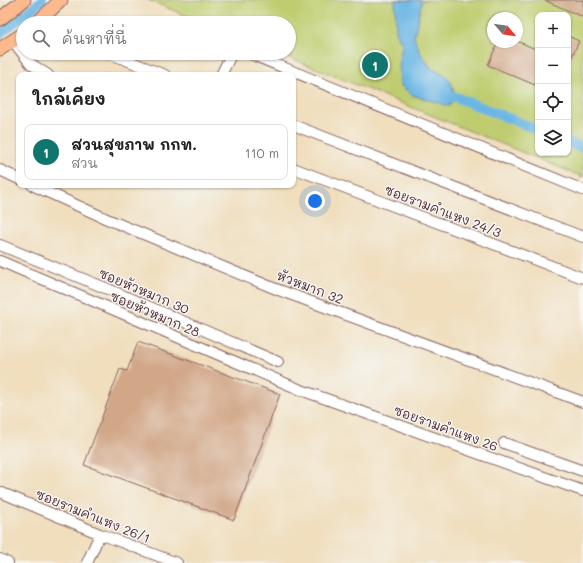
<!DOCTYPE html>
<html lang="th">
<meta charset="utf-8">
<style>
:root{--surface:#fff;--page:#f2f2f2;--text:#222;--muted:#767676;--line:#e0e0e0;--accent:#0f766e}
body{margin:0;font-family:Mali,"Playpen Sans Thai",sans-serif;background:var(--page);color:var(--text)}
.controls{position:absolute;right:12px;top:12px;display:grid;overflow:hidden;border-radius:8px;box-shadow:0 1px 3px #0004}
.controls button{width:36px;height:36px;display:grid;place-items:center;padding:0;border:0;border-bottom:1px solid var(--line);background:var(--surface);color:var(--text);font:20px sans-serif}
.compass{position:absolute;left:487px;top:12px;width:36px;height:36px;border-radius:50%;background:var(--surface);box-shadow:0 1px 3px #0004;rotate:119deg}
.you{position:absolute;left:315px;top:201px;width:14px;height:14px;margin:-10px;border:3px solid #fff;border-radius:50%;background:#1a73e8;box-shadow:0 0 0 6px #1a73e833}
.badge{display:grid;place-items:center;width:26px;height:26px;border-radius:50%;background:var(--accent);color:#fff;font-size:13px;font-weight:700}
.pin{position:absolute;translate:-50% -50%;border:2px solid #fff;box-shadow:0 1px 4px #0006}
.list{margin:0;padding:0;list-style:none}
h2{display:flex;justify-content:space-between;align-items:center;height:52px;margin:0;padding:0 16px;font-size:17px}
h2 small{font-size:13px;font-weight:400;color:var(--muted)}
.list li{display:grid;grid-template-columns:26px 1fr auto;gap:12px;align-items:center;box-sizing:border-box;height:56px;margin:0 8px 8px;padding:0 8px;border:1px solid var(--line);border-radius:8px}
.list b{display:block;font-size:15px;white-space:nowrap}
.list p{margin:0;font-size:13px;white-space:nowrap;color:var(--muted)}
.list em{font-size:13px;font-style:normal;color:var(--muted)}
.icon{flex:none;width:22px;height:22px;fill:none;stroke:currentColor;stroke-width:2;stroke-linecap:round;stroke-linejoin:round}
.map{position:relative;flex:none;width:583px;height:563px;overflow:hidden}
.search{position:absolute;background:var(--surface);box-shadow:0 1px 3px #0004;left:16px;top:16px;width:280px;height:44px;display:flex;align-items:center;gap:10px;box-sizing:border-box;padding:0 14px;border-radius:22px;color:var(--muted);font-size:15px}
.panel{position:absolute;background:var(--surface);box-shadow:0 1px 3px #0004;left:16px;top:72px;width:280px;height:116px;border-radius:8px}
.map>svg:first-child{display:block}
.green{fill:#bfcd6f;stroke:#84764d;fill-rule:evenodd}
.water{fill:#6bb6e4;stroke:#5a6a88}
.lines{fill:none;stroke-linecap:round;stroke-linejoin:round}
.canal{stroke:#6bb6e4;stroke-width:10}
.building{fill:#d2a788}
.minor-casing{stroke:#84625e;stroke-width:12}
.major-casing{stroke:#84625e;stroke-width:15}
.minor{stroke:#fff;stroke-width:10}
.major{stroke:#fbba8d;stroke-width:13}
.labels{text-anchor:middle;stroke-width:3;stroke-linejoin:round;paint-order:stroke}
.street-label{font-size:13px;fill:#4a1f2b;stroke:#f6f6f2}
</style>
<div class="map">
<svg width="583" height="563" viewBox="0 0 583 563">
<rect width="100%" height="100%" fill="#f6f6f2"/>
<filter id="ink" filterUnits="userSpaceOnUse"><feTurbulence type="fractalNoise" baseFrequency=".025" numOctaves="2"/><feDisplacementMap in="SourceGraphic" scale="8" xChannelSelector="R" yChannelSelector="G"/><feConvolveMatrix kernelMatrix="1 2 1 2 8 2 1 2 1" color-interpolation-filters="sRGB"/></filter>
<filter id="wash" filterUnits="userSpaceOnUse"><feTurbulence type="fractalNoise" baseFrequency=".012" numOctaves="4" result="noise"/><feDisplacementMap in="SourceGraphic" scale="16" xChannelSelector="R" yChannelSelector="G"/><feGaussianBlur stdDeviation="0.9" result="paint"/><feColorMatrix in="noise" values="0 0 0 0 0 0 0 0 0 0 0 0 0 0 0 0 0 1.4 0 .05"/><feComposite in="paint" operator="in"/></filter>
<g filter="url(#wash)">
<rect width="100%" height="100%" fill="#f0debd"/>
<path class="green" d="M148 0H583V177L278 53H289V23H204ZM538 15H568V153H538ZM493 18H517V42H493Z"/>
<path class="water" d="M395 0H422L414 37 421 54 431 68 449 78 456 97 449 106 412 95 400 85 399 61 402 45 396 31Z"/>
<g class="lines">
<path class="canal" d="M0 33 19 19 42 0
M443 92 538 130
M568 142 583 148"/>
</g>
<g id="blocks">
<path class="building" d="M544 0H583V17Z
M568 36 579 41 568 65Z
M498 42H519L538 50V78L535 85 488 65Z
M138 342 280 394 234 520 84 465 120 369 127 371Z"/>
</g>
</g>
<g filter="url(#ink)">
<use href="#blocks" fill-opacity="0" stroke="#84625e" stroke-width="1"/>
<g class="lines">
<g class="minor-casing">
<path id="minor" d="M13 41 31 64 48 75
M108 53 165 75
M248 53 583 190
M221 75 232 53
M293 125 583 237
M293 168 583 278
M0 170 19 179
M32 185 107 219 276 289 583 402
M0 245 103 287 278 362
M0 261 301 390 583 491
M504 443 583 471
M0 492 100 534 177 563
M0 559 8 563
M87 563 100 534"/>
</g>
<g class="major-casing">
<path id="major" d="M0 19 24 0
M37 23 61 0
M0 49 23 34"/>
</g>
<use href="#minor" class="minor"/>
<use href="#major" class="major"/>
</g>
</g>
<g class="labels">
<g class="street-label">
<text transform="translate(443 211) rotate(21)" y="5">ซอยรามคำแหง 24/3</text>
<text transform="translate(310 287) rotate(21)" y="5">หัวหมาก 32</text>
<text transform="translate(144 291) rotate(23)" y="5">ซอยหัวหมาก 30</text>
<text transform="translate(155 314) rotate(23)" y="5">ซอยหัวหมาก 28</text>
<text transform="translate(446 428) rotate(20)" y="5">ซอยรามคำแหง 26</text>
<text transform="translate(93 516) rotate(22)" y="5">ซอยรามคำแหง 26/1</text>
</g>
</g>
</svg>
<div class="controls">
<button>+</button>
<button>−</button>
<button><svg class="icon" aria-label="locate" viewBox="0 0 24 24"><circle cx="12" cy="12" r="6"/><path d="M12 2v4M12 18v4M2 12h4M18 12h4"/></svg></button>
<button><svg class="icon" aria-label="layers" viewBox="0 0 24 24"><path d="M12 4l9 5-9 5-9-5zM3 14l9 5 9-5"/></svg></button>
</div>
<svg class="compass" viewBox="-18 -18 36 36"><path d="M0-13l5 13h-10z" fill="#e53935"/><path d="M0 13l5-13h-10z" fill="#767676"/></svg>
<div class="you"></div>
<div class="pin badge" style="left:375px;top:65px">1</div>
<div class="search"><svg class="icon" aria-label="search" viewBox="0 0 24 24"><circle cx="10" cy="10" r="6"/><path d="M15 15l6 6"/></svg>ค้นหาที่นี่</div>
<section class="panel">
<h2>ใกล้เคียง<small></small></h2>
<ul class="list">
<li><span class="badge">1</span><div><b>สวนสุขภาพ กกท.</b><p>สวน</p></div><em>110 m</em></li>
</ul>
</section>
</div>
